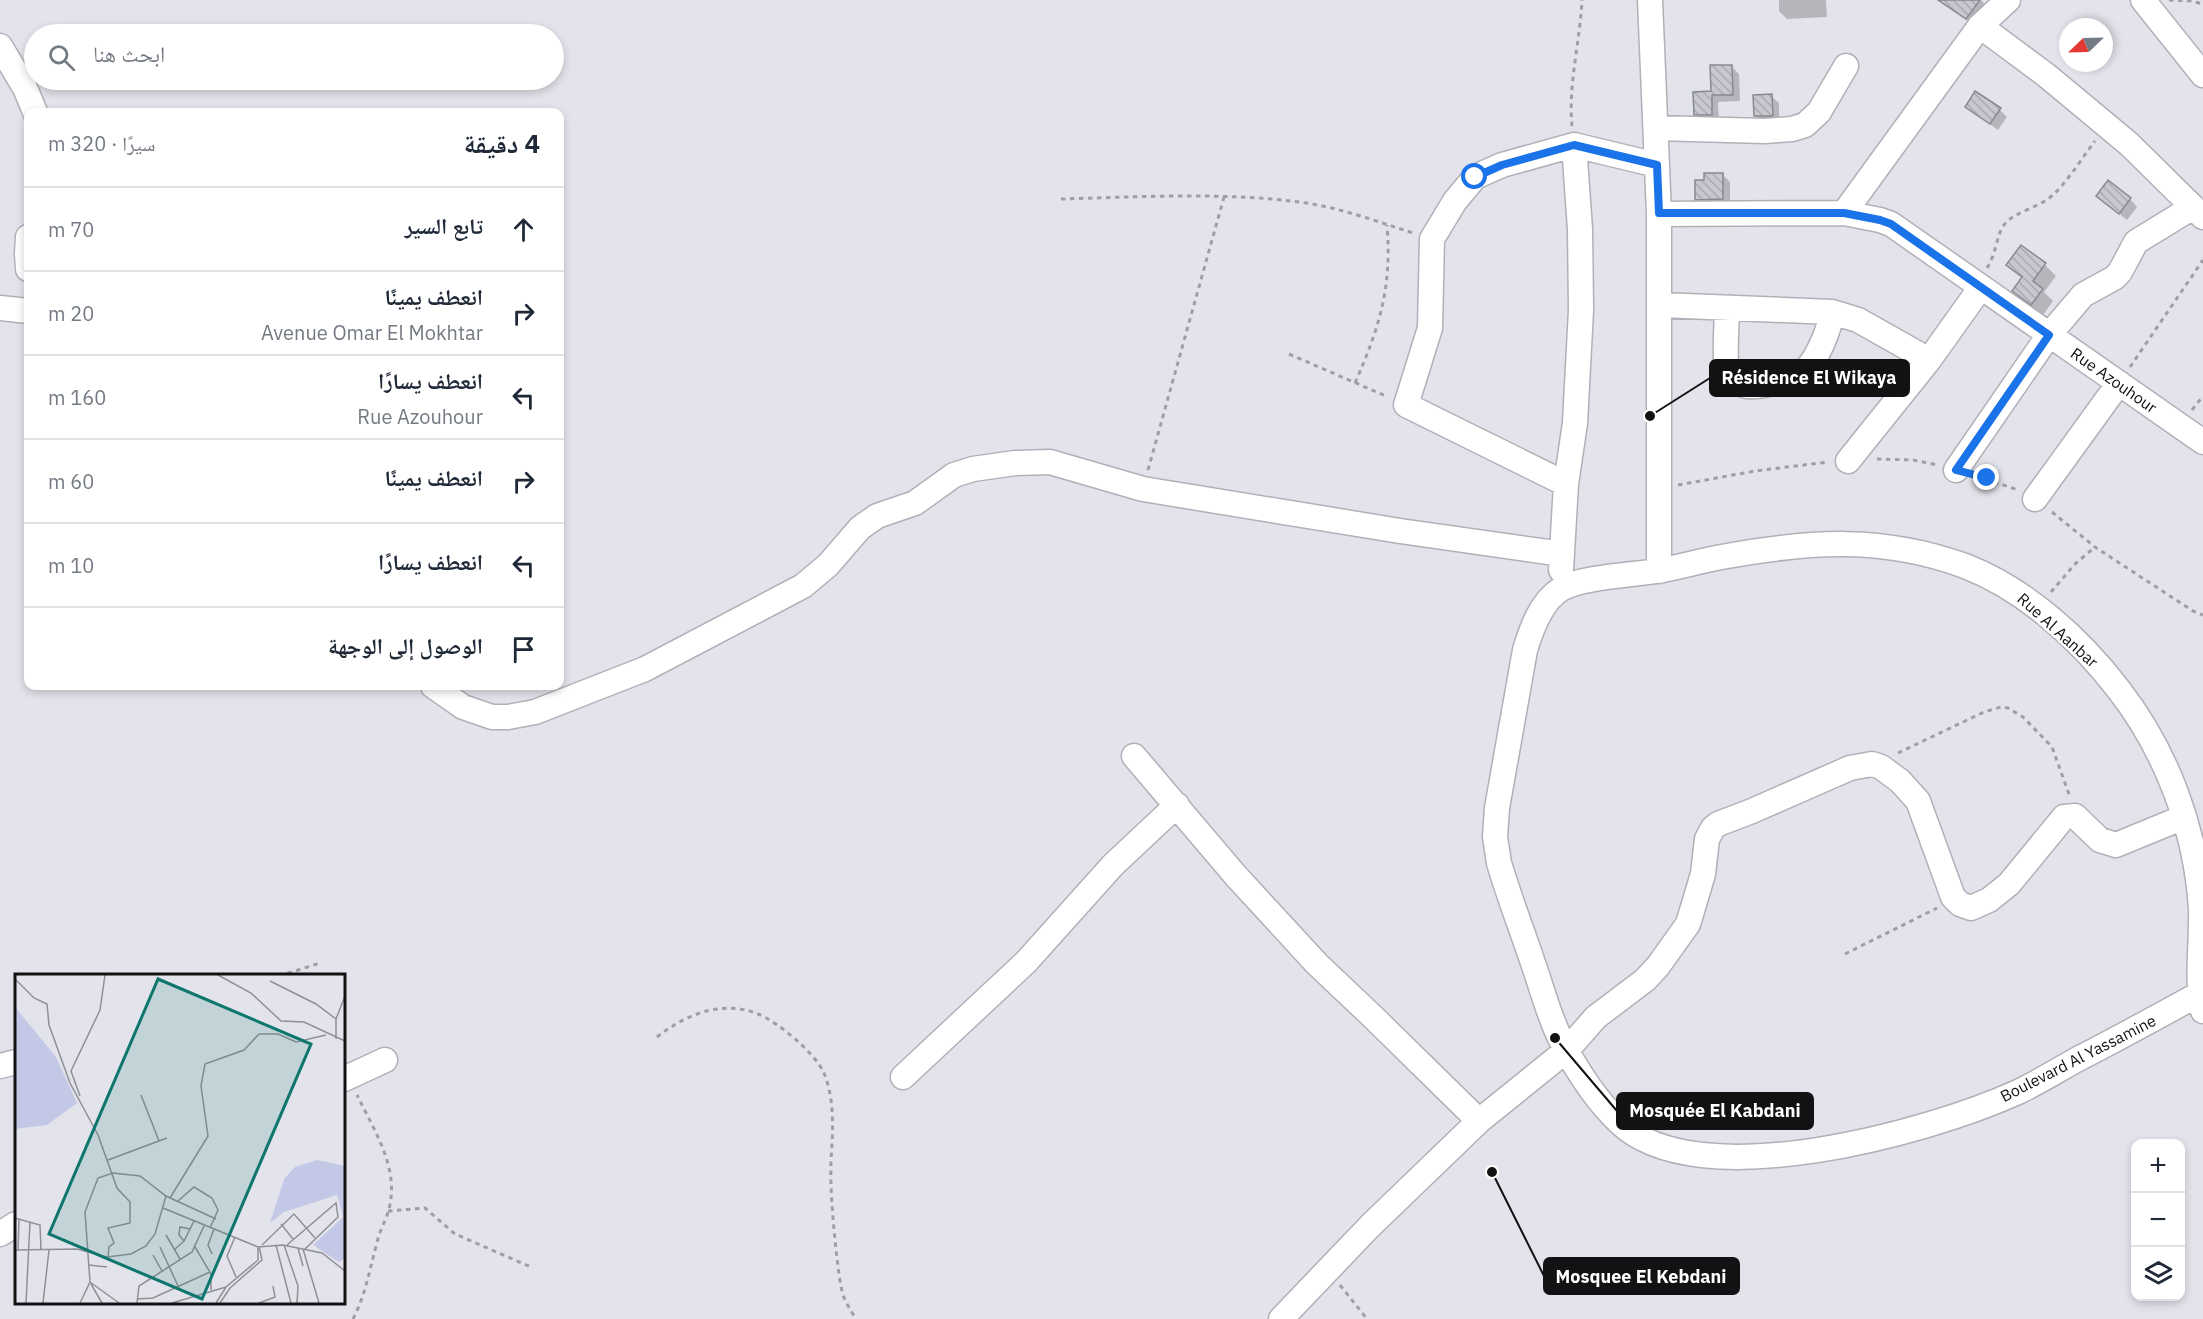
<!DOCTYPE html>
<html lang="ar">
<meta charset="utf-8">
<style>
:root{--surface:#fff;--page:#f6f6f7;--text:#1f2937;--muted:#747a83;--line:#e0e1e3}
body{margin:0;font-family:"IBM Plex Sans","Noto Naskh Arabic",sans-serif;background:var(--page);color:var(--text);direction:rtl}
.controls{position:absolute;right:18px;bottom:18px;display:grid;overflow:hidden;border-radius:12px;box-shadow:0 3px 9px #0003}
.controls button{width:54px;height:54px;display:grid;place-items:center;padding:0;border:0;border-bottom:2px solid var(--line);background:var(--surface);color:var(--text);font:30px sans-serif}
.compass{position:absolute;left:2059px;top:18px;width:54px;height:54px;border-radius:50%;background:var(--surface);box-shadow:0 3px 9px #0003;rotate:247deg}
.stop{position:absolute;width:18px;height:18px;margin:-14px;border:4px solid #1a73e8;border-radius:50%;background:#fff}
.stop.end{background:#1a73e8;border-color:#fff;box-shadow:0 2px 6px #0008}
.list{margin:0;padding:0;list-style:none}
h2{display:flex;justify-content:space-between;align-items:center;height:78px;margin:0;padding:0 24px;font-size:26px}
h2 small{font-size:20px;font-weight:400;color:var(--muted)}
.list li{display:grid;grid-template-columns:39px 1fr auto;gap:18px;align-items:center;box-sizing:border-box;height:84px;padding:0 24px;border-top:2px solid var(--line)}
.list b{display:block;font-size:22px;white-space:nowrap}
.list p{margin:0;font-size:20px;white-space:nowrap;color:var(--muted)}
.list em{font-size:20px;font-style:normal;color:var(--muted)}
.icon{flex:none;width:33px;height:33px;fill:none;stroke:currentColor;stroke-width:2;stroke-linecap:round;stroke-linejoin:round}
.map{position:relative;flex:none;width:2203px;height:1319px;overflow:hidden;direction:ltr}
.search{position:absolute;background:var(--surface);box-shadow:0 3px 9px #0003;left:24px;top:24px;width:540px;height:66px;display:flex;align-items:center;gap:15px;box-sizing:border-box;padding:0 21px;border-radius:33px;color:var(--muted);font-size:22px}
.panel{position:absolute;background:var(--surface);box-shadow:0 3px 9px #0003;left:24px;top:108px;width:540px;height:582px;border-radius:12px;direction:rtl}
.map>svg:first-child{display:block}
.shadow{fill:#0003}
.building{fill:url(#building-back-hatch);stroke:#888990;stroke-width:1.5}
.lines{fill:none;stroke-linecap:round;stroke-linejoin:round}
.minor-casing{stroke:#b0b1b8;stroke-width:27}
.path{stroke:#9e9fa4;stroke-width:3;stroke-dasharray:4.5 4.5;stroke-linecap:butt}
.minor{stroke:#fff;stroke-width:24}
.route{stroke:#1a73e8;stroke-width:8}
.labels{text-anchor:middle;stroke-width:5;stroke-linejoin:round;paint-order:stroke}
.street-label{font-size:16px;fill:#121214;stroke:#fff}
.inset-road{fill:none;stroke:#8f9095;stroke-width:1.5}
.view{fill:#0f766e;fill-opacity:0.15;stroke:#0f766e;stroke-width:3}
.inset-edge{fill:none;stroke:#121214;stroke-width:3}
.leader{fill:none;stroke:#121214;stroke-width:2}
.callout-dot{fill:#121214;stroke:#fff;stroke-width:2}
.callout{fill:#121214;stroke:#121214;stroke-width:2}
.callout-label{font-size:18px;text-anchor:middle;font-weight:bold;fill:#fff}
</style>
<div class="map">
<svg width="2203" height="1319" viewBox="0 0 2203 1319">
<defs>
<pattern id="building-back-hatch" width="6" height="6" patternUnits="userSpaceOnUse" patternTransform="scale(1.5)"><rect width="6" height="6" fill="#c7c8cf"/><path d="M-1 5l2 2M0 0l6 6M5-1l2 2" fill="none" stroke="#aaabb1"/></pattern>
</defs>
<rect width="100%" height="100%" fill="#e3e4eb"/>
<path class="shadow" d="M1779 0H1826L1827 17 1787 19 1779 11Z
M1955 0H1981L1987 7 1974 26 1950 7Z
M1731 66 1739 74 1740 101 1718 102 1719 122H1703L1695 114Z
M1771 96 1779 103V123H1763L1755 116Z
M1967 107 2000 110 2007 117 1998 130Z
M1723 175 1730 182V206H1704L1696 199Z
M2098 196 2130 199 2137 207 2127 220Z
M2008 264 2045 265 2056 276 2044 292 2053 301 2043 315 2025 302 2013 291 2023 278Z"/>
<path class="building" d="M1938 0H1980L1966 19Z
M1710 65H1732L1733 95H1712V115H1694L1693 92 1711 91Z
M1975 91 2001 108 1990 124 1965 107Z
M1772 94 1773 116H1754L1753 95Z
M1704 173H1723V199L1695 200V180H1704Z
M2108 180 2131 198 2119 214 2096 196Z
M2021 245 2046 263 2033 281 2043 289 2031 305 2012 291 2022 277 2006 265Z"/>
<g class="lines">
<g class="minor-casing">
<path id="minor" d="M1650 0 1659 214V571
M2143 0 2203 75
M1980 26 2046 75 2129 144 2203 217
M0 46 25 88 35 112
M1656 128 1764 131 1792 129 1805 125 1819 112 1846 66
M1844 213 1980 26 2008 0
M1659 214 1844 213 1880 220 1891 224 2203 442
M28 237 27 254 28 269
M1661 305 1832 312 1858 320 1929 360
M0 308 28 311
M1727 308C1727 321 1724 358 1727 369 1730 377 1739 385 1747 386 1759 388 1797 379 1805 371 1818 357 1829 331 1832 312
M1848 461 1929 360 1981 287
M1956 470 2049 335 2083 295 2114 278 2120 272 2136 242 2193 207
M1566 484 1406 405 1430 328 1432 239 1455 201 1475 177 1502 165 1574 145 1657 165
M2035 499 2119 383
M1561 570 1566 484 1575 423 1581 310 1580 229 1574 145
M433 686 463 707 492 717H508L535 712 645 669 803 586 828 565 860 528 877 516 915 503 954 475 973 469 1015 463 1050 462 1143 489 1400 531 1562 554
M1134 756 1236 876 1317 964 1373 1017 1479 1121
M2203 992 2199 994C2159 1016 2119 1038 2078 1059 2058 1070 2039 1082 2018 1092 1930 1132 1697 1198 1619 1122 1596 1100 1576 1069 1561 1040 1549 1017 1542 988 1533 963 1522 930 1509 897 1499 863L1495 837 1497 808 1525 650C1531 630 1541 601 1561 589 1582 577 1631 575 1657 571 1680 567 1703 560 1727 556 1811 541 1883 536 1965 566 2025 589 2080 639 2119 690 2167 752 2196 830 2201 909 2202 942 2196 980 2203 1011
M0 1066 16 1062
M903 1077 1026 962 1113 865 1177 805
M344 1079 385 1060
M0 1234 16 1224
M1281 1319 1370 1226 1479 1121 1567 1050 1596 1017 1645 980 1658 966 1688 924 1703 874 1707 839 1713 828 1718 824 1752 811 1850 768 1872 764 1881 767 1900 781 1918 801 1953 897 1960 904 1971 908 1989 900 2009 884 2064 817 2075 816 2100 840 2116 845 2184 817"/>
</g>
<path class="path" d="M2169 0 2191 1 2203 4
M1572 126C1568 85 1580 42 1582 0
M1061 199C1137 197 1224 192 1299 202 1338 207 1376 221 1413 233
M1987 268C1996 255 1997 233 2004 225 2013 212 2042 207 2055 193 2070 178 2082 158 2095 141
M1289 354 1388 397
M2130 367 2203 260
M1355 383C1380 326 1392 287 1387 225
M2192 410 2203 396
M1877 459 1913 460 1938 465
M1148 470 1224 197
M1977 476 2018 490
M1678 485 1755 471 1828 462
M2052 512 2095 547 2193 611 2203 615
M2051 592 2075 564 2095 547
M1898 753 1984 712 2001 707 2008 708 2023 717 2052 747 2070 797
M1845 954 1937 908
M279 976 320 963
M657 1037C685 1015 722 999 758 1014 778 1022 815 1053 824 1073 835 1100 833 1131 831 1159 830 1189 833 1220 836 1250 838 1265 839 1280 843 1295 846 1303 851 1311 856 1319
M388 1211 425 1208 455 1234 531 1267
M1340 1285 1367 1319
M353 1319C366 1294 370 1267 378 1239 381 1227 388 1217 390 1204 398 1166 373 1128 357 1095"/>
<use href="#minor" class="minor"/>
</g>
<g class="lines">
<path class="route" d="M1475 177 1502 165 1574 145 1657 165 1659 213H1844L1880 220 1891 224 2049 335 1956 470 1987 478"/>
</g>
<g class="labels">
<g class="street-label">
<text transform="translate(2114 380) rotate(35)" y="6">Rue Azouhour</text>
<text transform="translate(2058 630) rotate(42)" y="6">Rue Al Aanbar</text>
<text transform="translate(2078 1058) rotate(-27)" y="6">Boulevard Al Yassamine</text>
</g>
</g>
<g transform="translate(15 974)">
<rect width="330" height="330" fill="#e3e4eb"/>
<path d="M302 186 330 192V285L324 288 298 271 328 243 322 221 269 238 255 249 269 205 280 193Z" fill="#c4c8e7"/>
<path d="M0 33 41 83 62 129 32 151 0 155Z" fill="#c4c8e7"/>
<path class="inset-road" d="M203 1 236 19 266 47 289 48 330 67M0 5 19 24 32 30 34 51 55 109 83 161 102 214 115 228V249L93 254 99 269 94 273 93 283M255 7 301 30 321 45M321 65V45L330 22M126 121 144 167M65 122 56 97 85 36 90 1M93 186 152 164M155 224 193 162 186 112 190 90 229 76 244 60H263L281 68 311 61M163 227 179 213 197 224 203 236 195 254M148 234 243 273 268 271 307 279 330 297M0 244 25 251 26 276M266 250 278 265M151 261 165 285M220 263 212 282 221 303M169 267 164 261 165 253 175 255M247 271 279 240 300 264M261 271 276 329M269 271 283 312 282 329M272 271 321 229 323 243 290 275M145 273 164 314M180 273 196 300V316M283 274 288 292M288 275 304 329M0 276 62 275 92 283 116 280 131 272 140 260 151 222M159 276 169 267 179 247M3 277 4 245M197 280 193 271 199 255M138 281 147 297M74 291 92 293M75 308 104 329M76 310 87 329M122 325 138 324 195 298M11 329 15 248M28 329 34 276M65 329 75 308 70 238 83 204 98 199 125 202 151 222 201 245M122 329 124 312 177 278 189 252M157 329 211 313M201 329 211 313 243 286V273M205 329 215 314 247 286 244 272M244 329 260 323 258 312"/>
<path class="view" d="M143 5 296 70 187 325 34 260Z"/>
<rect width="330" height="330" class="inset-edge"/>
</g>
<path class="leader" d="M1650 416L1710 378M1555 1038L1617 1111M1492 1172L1544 1276"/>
<g class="callout-dot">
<circle cx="1650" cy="416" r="6"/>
<circle cx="1555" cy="1038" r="6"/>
<circle cx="1492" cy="1172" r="6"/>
</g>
<g class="callout">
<rect x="1710" y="360" width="199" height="36" rx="6"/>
<rect x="1617" y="1093" width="196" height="36" rx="6"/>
<rect x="1544" y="1258" width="195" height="36" rx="6"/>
</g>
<g class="callout-label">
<text x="1809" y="384">Résidence El Wikaya</text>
<text x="1715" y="1117">Mosquée El Kabdani</text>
<text x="1641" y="1283">Mosquee El Kebdani</text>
</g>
</svg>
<div class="controls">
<button>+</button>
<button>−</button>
<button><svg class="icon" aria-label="layers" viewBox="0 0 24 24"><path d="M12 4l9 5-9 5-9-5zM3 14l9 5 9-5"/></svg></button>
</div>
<svg class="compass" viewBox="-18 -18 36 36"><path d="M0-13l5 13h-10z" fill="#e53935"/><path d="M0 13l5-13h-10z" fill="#747a83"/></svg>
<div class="stop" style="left:1475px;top:177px"></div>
<div class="stop end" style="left:1987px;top:478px"></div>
<div class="search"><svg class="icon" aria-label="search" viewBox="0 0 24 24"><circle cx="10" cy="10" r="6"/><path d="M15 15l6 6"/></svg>ابحث هنا</div>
<section class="panel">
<h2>4 دقيقة<small>سيرًا · 320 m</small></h2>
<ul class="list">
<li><svg class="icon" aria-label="ahead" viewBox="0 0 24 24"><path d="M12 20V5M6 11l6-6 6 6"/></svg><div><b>تابع السير</b></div><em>70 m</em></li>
<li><svg class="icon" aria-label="right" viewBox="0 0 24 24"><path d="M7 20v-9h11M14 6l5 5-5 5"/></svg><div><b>انعطف يمينًا</b><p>Avenue Omar El Mokhtar</p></div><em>20 m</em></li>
<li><svg class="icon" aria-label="left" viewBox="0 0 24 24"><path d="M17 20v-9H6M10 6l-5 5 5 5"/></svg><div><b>انعطف يسارًا</b><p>Rue Azouhour</p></div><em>160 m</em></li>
<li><svg class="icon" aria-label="right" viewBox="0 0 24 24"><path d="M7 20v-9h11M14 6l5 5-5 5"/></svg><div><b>انعطف يمينًا</b></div><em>60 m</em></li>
<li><svg class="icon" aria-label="left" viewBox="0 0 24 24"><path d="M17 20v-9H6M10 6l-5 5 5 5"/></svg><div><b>انعطف يسارًا</b></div><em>10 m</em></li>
<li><svg class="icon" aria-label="arrive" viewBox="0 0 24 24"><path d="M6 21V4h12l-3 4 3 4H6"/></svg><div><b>الوصول إلى الوجهة</b></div></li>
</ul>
</section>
</div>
